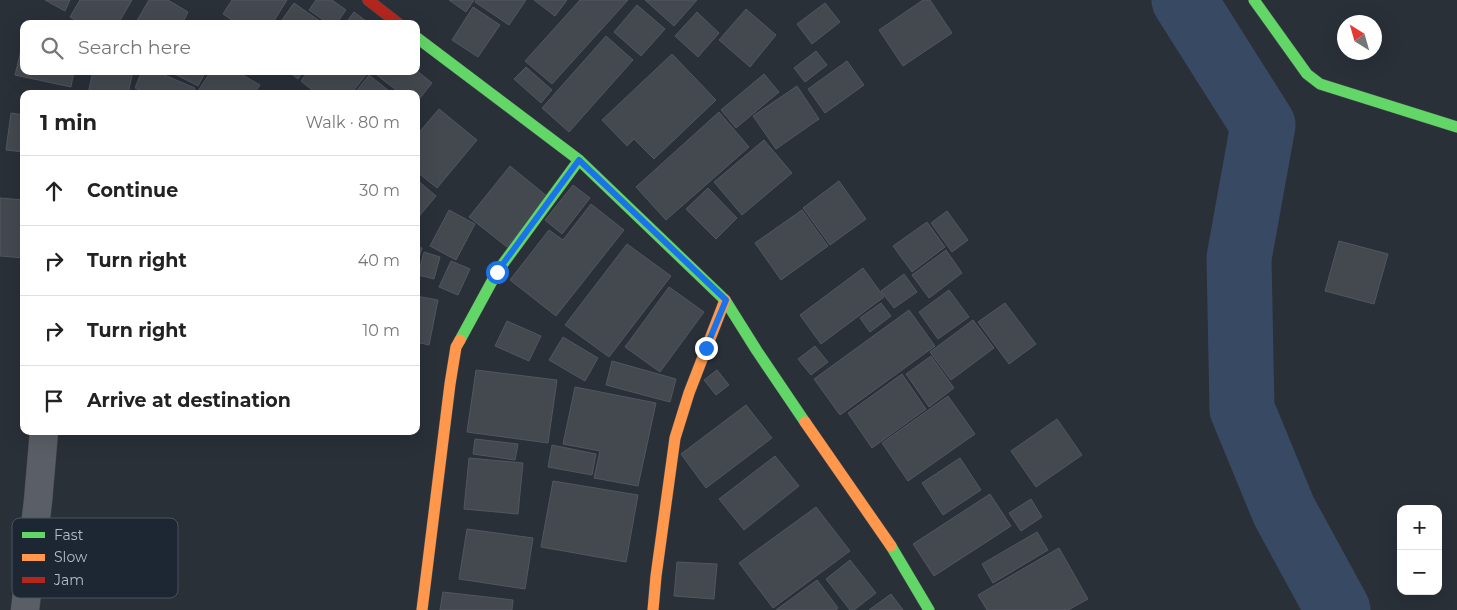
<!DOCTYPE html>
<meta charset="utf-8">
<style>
:root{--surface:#fff;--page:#f6f6f6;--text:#222;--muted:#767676;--line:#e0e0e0}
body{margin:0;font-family:Montserrat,sans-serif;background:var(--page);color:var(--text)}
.controls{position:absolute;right:15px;bottom:15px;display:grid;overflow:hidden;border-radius:10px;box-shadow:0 5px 20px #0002}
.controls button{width:45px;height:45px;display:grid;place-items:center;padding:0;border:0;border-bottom:1px solid var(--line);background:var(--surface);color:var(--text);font:25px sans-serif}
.compass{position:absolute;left:1337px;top:15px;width:45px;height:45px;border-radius:50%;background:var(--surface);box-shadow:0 5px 20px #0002;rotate:323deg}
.stop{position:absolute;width:15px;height:15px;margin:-11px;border:4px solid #1a73e8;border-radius:50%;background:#fff}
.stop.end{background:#1a73e8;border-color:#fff;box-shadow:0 1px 5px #0008}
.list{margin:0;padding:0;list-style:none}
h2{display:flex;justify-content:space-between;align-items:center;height:65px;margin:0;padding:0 20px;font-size:21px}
h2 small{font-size:16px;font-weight:400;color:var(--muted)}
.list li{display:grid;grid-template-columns:32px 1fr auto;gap:15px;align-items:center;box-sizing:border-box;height:70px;padding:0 20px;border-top:1px solid var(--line)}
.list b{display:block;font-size:19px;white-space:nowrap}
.list em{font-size:16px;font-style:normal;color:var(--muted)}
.icon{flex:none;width:28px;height:28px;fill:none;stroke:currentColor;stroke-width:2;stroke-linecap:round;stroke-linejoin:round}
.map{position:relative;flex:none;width:1457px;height:610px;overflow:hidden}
.search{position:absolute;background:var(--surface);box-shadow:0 5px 20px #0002;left:20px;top:20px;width:400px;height:55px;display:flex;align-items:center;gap:12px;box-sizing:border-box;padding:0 18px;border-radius:10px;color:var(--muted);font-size:19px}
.panel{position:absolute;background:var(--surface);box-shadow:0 5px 20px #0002;left:20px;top:90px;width:400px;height:345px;border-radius:10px}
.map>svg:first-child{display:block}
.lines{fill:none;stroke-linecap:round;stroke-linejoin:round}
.river{stroke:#384963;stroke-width:65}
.building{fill:#444950;stroke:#52575f}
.street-casing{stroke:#484c53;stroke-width:29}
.fast-casing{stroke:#484c53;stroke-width:12}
.slow-casing{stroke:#484c53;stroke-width:12}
.jam-casing{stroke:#484c53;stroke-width:12}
.street{stroke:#5a5e66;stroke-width:28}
.fast{stroke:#63d668;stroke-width:11}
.slow{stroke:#ff974d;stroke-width:11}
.jam{stroke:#b3261e;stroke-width:11}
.route{stroke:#1a73e8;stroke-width:6}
.key{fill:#1d2633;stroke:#4a5360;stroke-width:1}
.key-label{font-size:14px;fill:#b4bcc9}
</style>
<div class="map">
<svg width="1457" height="610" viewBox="0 0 1457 610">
<rect width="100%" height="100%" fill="#2a3038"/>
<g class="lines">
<path class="river" d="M1184 0 1263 125 1239 258 1242 409 1284 511 1338 610"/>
</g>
<path class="building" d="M45 0H70L65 11Z
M80 0H132L118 24H82L70 17Z
M149 0H168L188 12 182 24H135Z
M232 0H287L272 24H238L223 14Z
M316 0H332L346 10 336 24H329L309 10Z
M449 0H474L466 12Z
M476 0H526L509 25 475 2Z
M534 0H567L555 16Z
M580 0H628L552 84 525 61Z
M645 0H697L674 26Z
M923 0H930L952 33 903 66 879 30Z
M294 3 324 24H279Z
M825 3 840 22 812 44 797 24Z
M637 5 665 29 641 56 614 32Z
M473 7 500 25 478 57 452 40Z
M746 9 776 35 750 67 719 40Z
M354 12 370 24H345Z
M697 12 719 33 698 57 675 36Z
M606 36 633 60 569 132 542 108Z
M24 38V71H74L71 87 15 75Z
M816 51 827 65 805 82 794 68Z
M672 54 716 100 654 159 634 139 627 146 602 120Z
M847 61 864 85 825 113 808 89Z
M526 67 552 90 541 103 514 79Z
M416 70 432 83 416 103V94H401L373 72Z
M93 71H133L128 94H88Z
M142 71H163L162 74 195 88 193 94H149L135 88Z
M169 71H206L198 86Z
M211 71H242L241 74 260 85 254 94H196Z
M288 71H303L298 79Z
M308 71H369L351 94H317L301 81Z
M764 74 779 92 736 128 721 110Z
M369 75 393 94H354Z
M797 86 819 119 776 149 753 116Z
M439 109 477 140 437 188 416 171V136Z
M719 112 749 147 666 220 636 187Z
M11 113 24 115V152L6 150Z
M764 140 792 173 742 215 714 182Z
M510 166 548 197 507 247 469 217Z
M416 179 436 196 416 220Z
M839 181 866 219 830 245 803 208Z
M573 185 590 198 562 234 545 220Z
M708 188 737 218 716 239 686 209Z
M0 198 24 200V258L0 256Z
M591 204 624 230 556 316 510 280 549 230 563 240Z
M449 210 475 224 456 260 430 246Z
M802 210 828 246 781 280 755 243Z
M947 211 968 240 952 252 931 223Z
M927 222 945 247 912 272 893 246Z
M1339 241 1388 254 1374 304 1325 291Z
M627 244 671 276 609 357 565 325Z
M416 247 422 248 416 269Z
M946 250 962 273 929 298 912 275Z
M424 252 440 257 434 279 418 275Z
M451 261 470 269 458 295 439 287Z
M863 268 884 297 821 344 800 315Z
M904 274 917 292 894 308 881 291Z
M669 287 704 312 660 372 625 347Z
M949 290 969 317 938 339 919 312Z
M416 296 438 300 429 345 416 342Z
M881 303 891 316 870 332 860 318Z
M1005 303 1036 344 1009 364 978 322Z
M909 310 935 346 840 415 814 379Z
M973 320 994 348 951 380 930 352Z
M507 321 541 336 529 361 495 346Z
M563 337 598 358 585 381 549 360Z
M815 346 828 362 811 375 798 359Z
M931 356 954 388 929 407 906 374Z
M612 361 676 379 670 402 606 385Z
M476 370 557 380 548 443 467 432Z
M717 370 729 385 716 395 704 380Z
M902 374 926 409 872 448 848 413Z
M575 387 656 403 638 486 594 478 600 451 563 444Z
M948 396 975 434 908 481 882 443Z
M746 405 772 438 706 488 681 454Z
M1057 419 1082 455 1036 487 1011 451Z
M475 439 518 444 515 460 473 454Z
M552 445 596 454 592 475 548 467Z
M775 456 799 486 744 530 719 499Z
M469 458 523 463 518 514 464 509Z
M960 458 981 490 943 515 922 483Z
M553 481 638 495 626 562 541 547Z
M990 494 1011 526 934 576 913 544Z
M1031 499 1042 517 1021 531 1009 513Z
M816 507 850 551 773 608 739 563Z
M467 529 533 538 525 589 459 579Z
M1037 532 1048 550 993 583 982 564Z
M1059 548 1088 599 1068 610H987L978 595Z
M850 560 876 593 854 610H850L826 579Z
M677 562 717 564 714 599 674 596Z
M817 580 838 608 836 610H776Z
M443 592 513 600 512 610H440Z
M891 594 903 610H869Z"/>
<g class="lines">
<g class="street-casing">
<path id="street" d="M25 610 38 501 44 431"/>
</g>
<g class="fast-casing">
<path id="fast" d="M1254 0 1307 74 1320 84 1457 127
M416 37 579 160 725 300 757 351 805 422
M460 340 497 272 579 160
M891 546 929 610"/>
</g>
<g class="slow-casing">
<path id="slow" d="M805 422 891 546
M422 610 450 384 456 347 460 340
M653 610 656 576 675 438 689 393 725 300"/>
</g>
<g class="jam-casing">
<path id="jam" d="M368 0 399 24"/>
</g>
<use href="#street" class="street"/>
<use href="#fast" class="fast"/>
<use href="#slow" class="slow"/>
<use href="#jam" class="jam"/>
</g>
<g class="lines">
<path class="route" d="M497 272 579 160 726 300 706 348"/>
</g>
<rect x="12" y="518" width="166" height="80" rx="8" class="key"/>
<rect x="22" y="532" width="23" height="6" fill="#63d668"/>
<rect x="22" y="554" width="23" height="7" fill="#ff974d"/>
<rect x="22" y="577" width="23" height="6" fill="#b3261e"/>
<g class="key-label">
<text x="54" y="540">Fast</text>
<text x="54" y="562">Slow</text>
<text x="54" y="585">Jam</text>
</g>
</svg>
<div class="controls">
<button>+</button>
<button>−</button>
</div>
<svg class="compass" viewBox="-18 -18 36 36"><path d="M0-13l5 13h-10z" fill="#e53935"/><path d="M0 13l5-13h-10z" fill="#767676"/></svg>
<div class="stop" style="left:497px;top:272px"></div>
<div class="stop end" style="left:706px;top:348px"></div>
<div class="search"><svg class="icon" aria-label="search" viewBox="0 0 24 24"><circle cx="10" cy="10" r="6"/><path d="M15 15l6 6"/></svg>Search here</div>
<section class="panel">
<h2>1 min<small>Walk · 80 m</small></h2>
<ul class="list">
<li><svg class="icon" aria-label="ahead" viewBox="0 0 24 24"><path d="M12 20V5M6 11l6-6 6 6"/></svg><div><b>Continue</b></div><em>30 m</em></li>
<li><svg class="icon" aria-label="right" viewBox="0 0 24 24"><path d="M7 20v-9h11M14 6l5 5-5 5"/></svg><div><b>Turn right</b></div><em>40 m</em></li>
<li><svg class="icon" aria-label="right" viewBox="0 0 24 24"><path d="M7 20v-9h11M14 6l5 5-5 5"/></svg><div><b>Turn right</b></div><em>10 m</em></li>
<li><svg class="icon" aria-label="arrive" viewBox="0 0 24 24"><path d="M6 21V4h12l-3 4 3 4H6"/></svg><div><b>Arrive at destination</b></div></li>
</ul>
</section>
</div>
